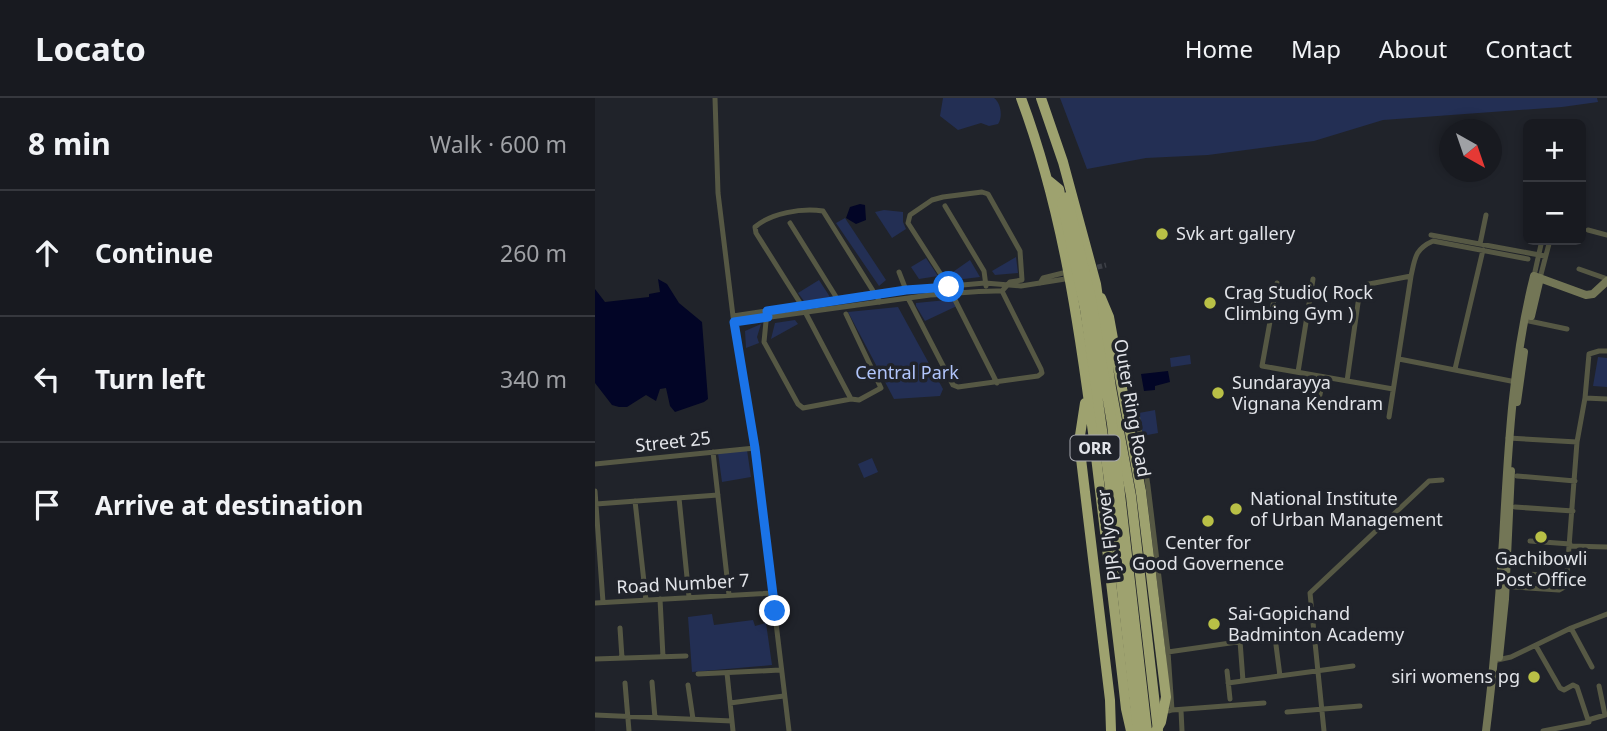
<!DOCTYPE html>
<meta charset="utf-8">
<style>
:root{--surface:#181a20;--page:#212329;--text:#f1f3f6;--muted:#9fa1a5;--line:#36383e}
body{margin:0;font-family:"Noto Sans",sans-serif;background:var(--page);color:var(--text)}
.controls{position:absolute;right:21px;top:21px;display:grid;overflow:hidden;border-radius:10px;box-shadow:0 4px 10px #0003}
.controls button{width:63px;height:63px;display:grid;place-items:center;padding:0;border:0;border-bottom:2px solid var(--line);background:var(--surface);color:var(--text);font:35px sans-serif}
.compass{position:absolute;left:844px;top:21px;width:63px;height:63px;border-radius:50%;background:var(--surface);box-shadow:0 4px 10px #0003;rotate:140deg}
.stop{position:absolute;width:21px;height:21px;margin:-16px;border:5px solid #1a73e8;border-radius:50%;background:#fff}
.stop.end{background:#1a73e8;border-color:#fff;box-shadow:0 2px 7px #0008}
.list{margin:0;padding:0;list-style:none}
h2{display:flex;justify-content:space-between;align-items:center;height:91px;margin:0;padding:0 28px;font-size:30px}
h2 small{font-size:23px;font-weight:400;color:var(--muted)}
.list li{display:grid;grid-template-columns:46px 1fr auto;gap:21px;align-items:center;box-sizing:border-box;height:126px;padding:0 28px;border-top:2px solid var(--line)}
.list b{display:block;font-size:26px;white-space:nowrap}
.list em{font-size:23px;font-style:normal;color:var(--muted)}
.icon{flex:none;width:38px;height:38px;fill:none;stroke:currentColor;stroke-width:2;stroke-linecap:round;stroke-linejoin:round}
.map{position:relative;flex:none;width:1012px;height:633px;overflow:hidden}
header{display:flex;align-items:center;gap:42px;box-sizing:border-box;height:98px;padding:0 35px;background:var(--surface);border-bottom:2px solid var(--line)}
header strong{font-size:33px}
nav{display:flex;gap:38px;margin-inline-start:auto;font-size:24px}
main{display:flex}
aside{flex:1;background:var(--surface)}
.map>svg:first-child{display:block}
.green{fill:#232f54}
.water{fill:#020526}
.lines{fill:none;stroke-linecap:round;stroke-linejoin:round}
.street-tunnel{stroke:#3d4047;stroke-width:5;stroke-dasharray:5 2.5;stroke-linecap:butt}
.street{stroke:#565844;stroke-width:5}
.secondary{stroke:#737656;stroke-width:8}
.highway{stroke:#9ea26f;stroke-width:10}
.highway-bridge{stroke:#9ea26f;stroke-width:10}
.route{stroke:#1a73e8;stroke-width:9}
.poi-dot{fill:#b9c046;stroke:#20232a;stroke-width:2.5}
.labels{text-anchor:middle;stroke-width:7;stroke-linejoin:round;paint-order:stroke}
.shield{fill:#20232a;stroke:#a8aab0;stroke-width:2}
.shield-label{font-size:16px;font-weight:bold;fill:#e2e4e9}
.poi-label{font-size:18px;fill:#e2e4e9;stroke:#20232a;text-anchor:start}
.park-label{font-size:18px;fill:#b1c5fb;stroke:#20232a}
.street-label{font-size:18px;fill:#e2e4e9;stroke:#20232a}
</style>
<header>
<strong>Locato</strong>
<nav><a>Home</a><a>Map</a><a>About</a><a>Contact</a></nav>
</header>
<main>
<aside>
<h2>8 min<small>Walk · 600 m</small></h2>
<ul class="list">
<li><svg class="icon" aria-label="ahead" viewBox="0 0 24 24"><path d="M12 20V5M6 11l6-6 6 6"/></svg><div><b>Continue</b></div><em>260 m</em></li>
<li><svg class="icon" aria-label="left" viewBox="0 0 24 24"><path d="M17 20v-9H6M10 6l-5 5 5 5"/></svg><div><b>Turn left</b></div><em>340 m</em></li>
<li><svg class="icon" aria-label="arrive" viewBox="0 0 24 24"><path d="M6 21V4h12l-3 4 3 4H6"/></svg><div><b>Arrive at destination</b></div></li>
</ul>
</aside>
<div class="map">
<svg width="1012" height="633" viewBox="0 0 1012 633">
<rect width="100%" height="100%" fill="#20232a"/>
<path class="green" d="M348 0H399C406 5 408 19 403 26L394 28 386 25 363 32 345 18Z
M465 0H1002L1003 4 967 9 788 22 719 43 613 57 551 60 492 71Z
M289 112 308 114V124L311 131 297 140 280 114Z
M250 120 291 182 284 188 241 125Z
M421 159 423 175 400 177 397 173Z
M331 160 343 178 324 181 316 169Z
M375 162 385 179 360 182 355 176Z
M224 182 235 199 209 203 203 195Z
M362 201 364 207 330 223 321 208V205Z
M303 209 348 291 345 298 299 301 253 214Z
M200 222 203 226 176 241 180 225Z
M166 226 162 239 164 245 151 250 150 233Z
M595 257 596 266 576 269 575 260Z
M1003 259 1012 260V289L998 288Z
M560 312 563 335 547 338 544 315Z
M152 352 156 379 127 384 123 355Z
M277 360 283 374 269 380 263 366Z
M117 516 119 527 158 522 160 528 171 525 177 567 97 574 93 519Z"/>
<path class="water" d="M265 106 270 107 271 122 261 126 251 120 255 109Z
M63 181 72 186 84 205 107 224 113 301 109 304 80 314 75 308 71 290 65 291 61 303 51 297 32 309H24L17 307 0 285V191L10 204 54 199V196L65 194Z
M573 273 575 284 560 288V292L549 293 546 276Z"/>
<g class="lines">
<path class="street-tunnel" d="M495 171 511 167"/>
<path class="street" d="M120 0 123 95 138 218 160 350 194 633
M350 108 389 173 391 188
M195 125 243 202
M993 132 1012 137
M836 137 950 158
M885 146 891 117
M984 171 1012 181
M304 174 311 192
M939 178 947 142
M945 180 955 142
M445 185 448 180 468 175 472 177
M682 185 667 268 798 291
M313 200 358 287 363 289 443 278 447 275 446 271 407 193
M172 213 169 244 203 306 208 310 256 301 207 208 161 135 160 129C176 115 206 110 228 113L285 204
M251 216 286 290 264 302 256 301
M138 218 311 192 390 185 426 188 470 181 471 177
M934 223 972 231
M139 224 335 197C359 196 383 192 407 193L415 184 427 182 425 153 393 96 387 94 348 99 337 102 315 117 313 125 354 189 357 196 402 285
M804 261 921 284
M860 271 888 152
M703 274 718 181
M752 283 763 205 769 187 816 178
M539 296 553 388 573 554 718 533
M990 300 1012 301
M723 305 729 279
M794 319 816 178C820 160 820 151 838 143L933 161
M913 340 982 344
M118 354 134 497
M0 366 160 350
M922 378 980 383
M0 393 8 504
M84 400 94 499
M40 403 51 502
M1 406 123 397
M920 409 978 413
M935 443 975 446
M975 448 1012 449
M933 476 973 479
M919 489 964 492 971 488 982 344 990 300 994 256 1004 253H1012
M65 501 68 559
M0 505 178 495
M25 530 27 560
M976 530 997 569
M645 543 648 583
M681 547 685 578
M941 548 965 590 969 592 978 587 982 589 993 622
M573 554 577 612 574 613
M0 561 91 558
M898 563 916 559 976 530 1012 516
M632 573 635 601
M132 575 138 633
M103 576 185 572
M57 584 60 620
M30 585 34 633
M633 585 758 568
M93 587 98 621
M135 605 189 598
M577 612 669 605
M586 612 587 633
M692 614 765 608
M0 617 137 623
M729 633 715 495 834 383 847 382
M948 633 994 624 993 622 1010 617 1004 588"/>
<path class="secondary" d="M936 218 945 180
M922 304 929 254
M904 559 910 501 916 373
M891 633C899 570 904 506 908 442 913 353 917 265 939 178L991 197 998 196 1012 183"/>
<path class="highway" d="M426 0C467 110 484 226 499 342 510 431 521 521 531 611L536 633
M446 0 468 64 501 186 516 290 536 398 563 633
M453 82 464 91 466 101
M506 200 514 219 546 394
M490 305 484 344 515 602 516 633"/>
<path class="highway-bridge" d="M472 99 496 201 517 326 552 633
M467 104 490 211 516 396 543 633
M546 394 571 599 566 624 561 633"/>
</g>
<g class="lines">
<path class="route" d="M180 513 160 350 139 224 173 219 172 213 311 192 354 189"/>
</g>
<g class="poi-dot">
<circle cx="567" cy="136" r="7"/>
<circle cx="615" cy="205" r="7"/>
<circle cx="623" cy="295" r="7"/>
<circle cx="641" cy="411" r="7"/>
<circle cx="613" cy="423" r="7"/>
<circle cx="946" cy="439" r="7"/>
<circle cx="619" cy="526" r="7"/>
<circle cx="939" cy="579" r="7"/>
</g>
<g class="labels">
<rect class="shield" x="475.5" y="337.5" width="49" height="25" rx="5"/>
<g class="shield-label">
<text x="500" y="356">ORR</text>
</g>
<g class="poi-label">
<text x="581" y="142">Svk art gallery</text>
<text x="629" y="201">Crag Studio( Rock<tspan x="629" dy="21">Climbing Gym )</tspan></text>
<text x="637" y="291">Sundarayya<tspan x="637" dy="21">Vignana Kendram</tspan></text>
<text x="655" y="407">National Institute<tspan x="655" dy="21">of Urban Management</tspan></text>
<text x="613" y="451" text-anchor="middle">Center for<tspan x="613" dy="21">Good Governence</tspan></text>
<text x="946" y="467" text-anchor="middle">Gachibowli<tspan x="946" dy="21">Post Office</tspan></text>
<text x="633" y="522">Sai-Gopichand<tspan x="633" dy="21">Badminton Academy</tspan></text>
<text x="925" y="585" text-anchor="end">siri womens pg</text>
</g>
<g class="park-label">
<text x="312" y="281">Central Park</text>
</g>
<g class="street-label">
<text transform="translate(537 310) rotate(80)" y="6">Outer Ring Road</text>
<text transform="translate(78 344) rotate(-6)" y="6">Street 25</text>
<text transform="translate(514 437) rotate(-97)" y="6">PJR Flyover</text>
<text transform="translate(88 486) rotate(-3)" y="6">Road Number 7</text>
</g>
</g>
</svg>
<div class="controls">
<button>+</button>
<button>−</button>
</div>
<svg class="compass" viewBox="-18 -18 36 36"><path d="M0-13l5 13h-10z" fill="#e53935"/><path d="M0 13l5-13h-10z" fill="#9fa1a5"/></svg>
<div class="stop" style="left:354px;top:189px"></div>
<div class="stop end" style="left:180px;top:513px"></div>
</div>
</main>
